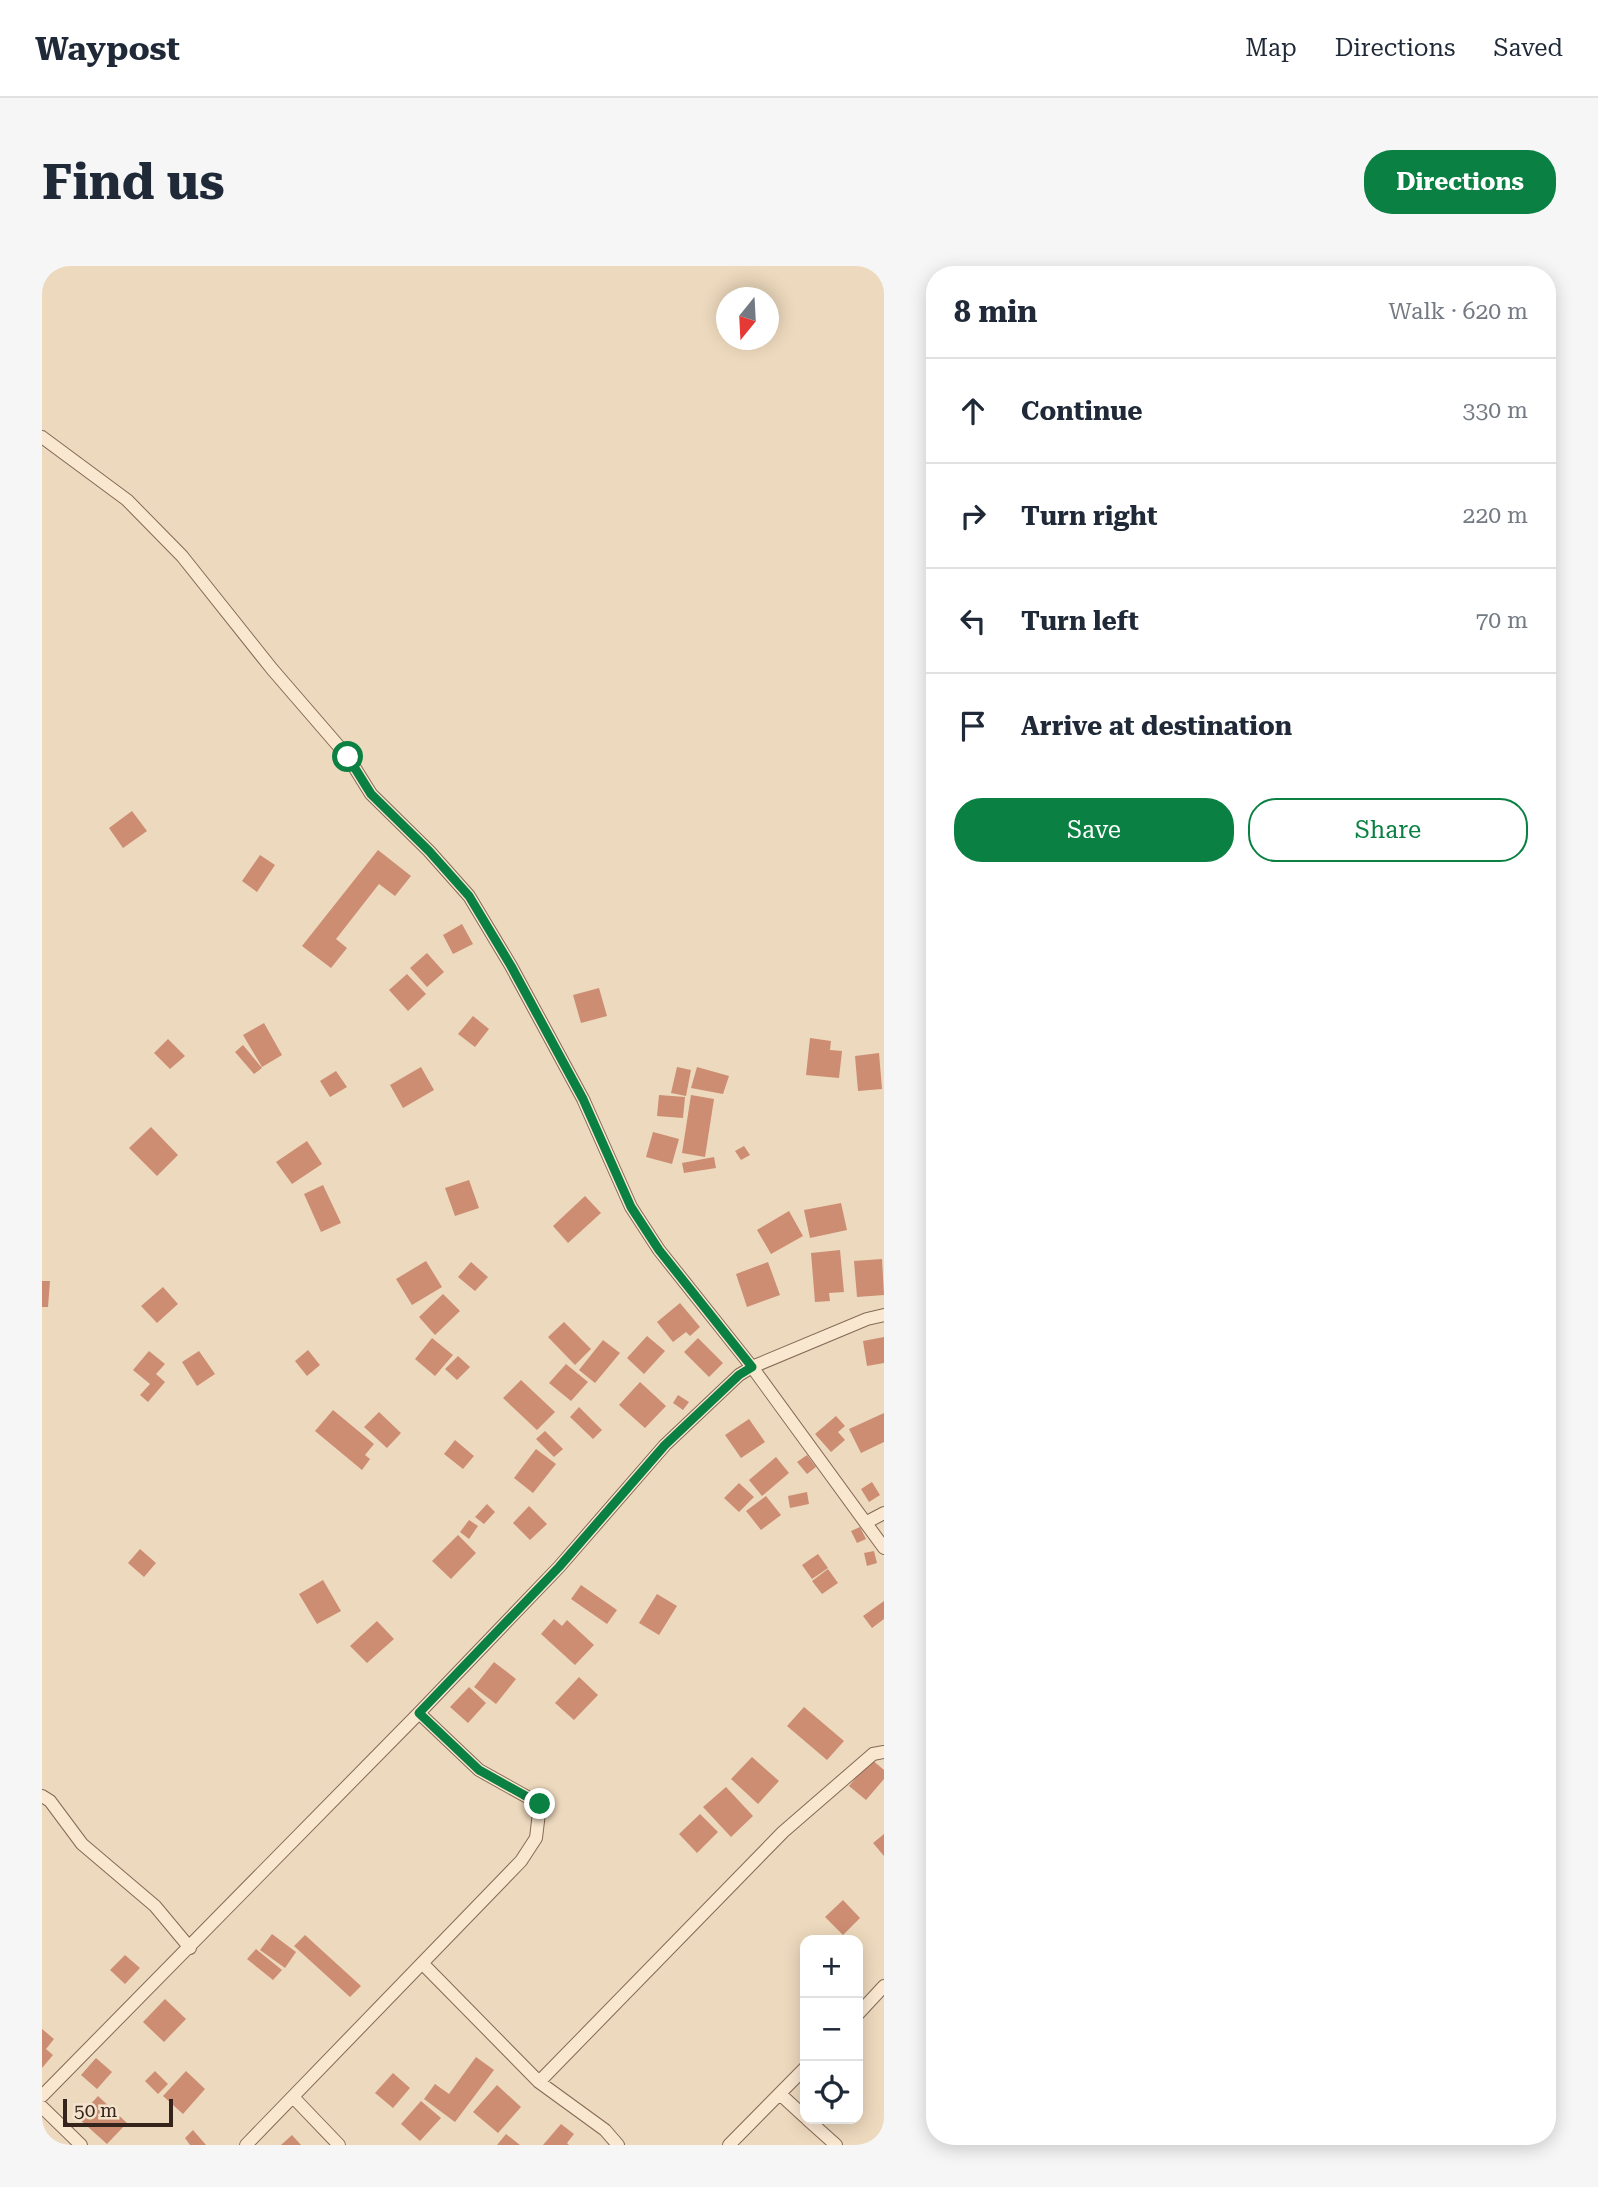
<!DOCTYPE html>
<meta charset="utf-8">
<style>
:root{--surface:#fff;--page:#f6f6f7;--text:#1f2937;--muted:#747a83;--line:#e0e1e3;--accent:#0b8043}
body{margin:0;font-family:"Roboto Serif",serif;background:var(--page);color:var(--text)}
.controls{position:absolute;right:21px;bottom:21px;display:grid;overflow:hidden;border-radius:14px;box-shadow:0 4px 18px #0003}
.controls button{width:63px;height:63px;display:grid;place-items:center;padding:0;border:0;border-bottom:2px solid var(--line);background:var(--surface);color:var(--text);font:35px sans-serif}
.compass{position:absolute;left:674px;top:21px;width:63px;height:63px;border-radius:50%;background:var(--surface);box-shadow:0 4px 18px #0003;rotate:198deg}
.scale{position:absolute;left:21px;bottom:18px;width:110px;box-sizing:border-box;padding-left:7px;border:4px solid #34241b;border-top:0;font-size:19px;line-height:24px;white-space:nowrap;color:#34241b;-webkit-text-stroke:5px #f5e4cd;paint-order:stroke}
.stop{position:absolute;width:21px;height:21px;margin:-16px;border:5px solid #0b8043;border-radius:50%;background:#fff}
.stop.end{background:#0b8043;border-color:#fff;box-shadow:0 2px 7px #0008}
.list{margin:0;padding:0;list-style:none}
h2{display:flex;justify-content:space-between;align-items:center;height:91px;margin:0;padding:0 28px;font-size:30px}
h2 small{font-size:23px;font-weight:400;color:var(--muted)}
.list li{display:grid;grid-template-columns:46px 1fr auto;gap:21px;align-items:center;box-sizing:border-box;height:105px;padding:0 28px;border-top:2px solid var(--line)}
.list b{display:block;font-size:26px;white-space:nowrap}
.list em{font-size:23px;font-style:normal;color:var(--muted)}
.actions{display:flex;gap:14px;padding:21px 28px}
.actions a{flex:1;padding:16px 0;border:2px solid var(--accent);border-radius:28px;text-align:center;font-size:24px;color:var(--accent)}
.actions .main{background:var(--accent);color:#fff}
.icon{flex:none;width:38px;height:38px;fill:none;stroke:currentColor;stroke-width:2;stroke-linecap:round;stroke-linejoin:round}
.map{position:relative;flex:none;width:842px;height:1879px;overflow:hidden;border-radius:28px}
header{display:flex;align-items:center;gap:42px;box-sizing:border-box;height:98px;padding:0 35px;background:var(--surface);border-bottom:2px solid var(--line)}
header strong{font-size:33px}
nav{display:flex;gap:38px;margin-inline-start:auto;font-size:24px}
.intro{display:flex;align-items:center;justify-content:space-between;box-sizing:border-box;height:168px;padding:0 42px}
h1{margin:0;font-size:49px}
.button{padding:18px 32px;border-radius:28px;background:var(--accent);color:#fff;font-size:24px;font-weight:700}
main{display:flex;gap:42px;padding:0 42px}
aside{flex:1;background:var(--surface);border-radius:28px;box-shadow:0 4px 18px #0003}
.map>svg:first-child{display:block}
.building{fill:#cc8d73}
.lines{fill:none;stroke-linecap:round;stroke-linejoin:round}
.minor-casing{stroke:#856957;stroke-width:14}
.minor{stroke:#f9e7d0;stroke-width:12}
.route{stroke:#0b8043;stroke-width:9}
</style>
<header>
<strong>Waypost</strong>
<nav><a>Map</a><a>Directions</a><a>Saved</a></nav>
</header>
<div class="intro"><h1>Find us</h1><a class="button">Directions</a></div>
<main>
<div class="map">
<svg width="842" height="1879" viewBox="0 0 842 1879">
<rect width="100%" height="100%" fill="#edd9bd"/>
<path class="building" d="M90 545 105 565 81 582 67 562Z
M336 584 369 610 353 630 337 618 294 673 305 682 289 702 260 680Z
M218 589 233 599 215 626 200 615Z
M420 658 431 678 411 688 401 669Z
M385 687 402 706 385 721 368 702Z
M365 708 384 728 366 745 347 724Z
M557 722 565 750 539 757 531 729Z
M431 750 447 763 433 781 416 768Z
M222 757 240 789 220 801 201 769Z
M768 772 789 775 788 784 800 785 797 812 764 809Z
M126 773 143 790 128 803 112 787Z
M201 779 220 802 212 808 193 786Z
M837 787 840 823 816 825 813 790Z
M379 801 392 824 361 842 348 819Z
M635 801 649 804 644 830 629 827Z
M655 801 687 810 681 828 649 822Z
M294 805 305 821 288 831 278 815Z
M617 829 643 831 641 852 615 850Z
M649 829 672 833 663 891 640 887Z
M109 861 136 889 115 910 87 882Z
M611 866 637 873 630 898 604 891Z
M265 875 280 898 250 918 234 896Z
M702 880 708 889 699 894 693 885Z
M672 891 674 902 642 907 640 897Z
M427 914 437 942 413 950 403 922Z
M281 919 299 957 279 966 262 928Z
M543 930 559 947 526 977 511 960Z
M799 937 805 964 768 972 762 944Z
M747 945 761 970 729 988 715 964Z
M798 984 802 1026 787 1027 788 1035 773 1036 769 987Z
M840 993 842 1029 815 1031 812 995Z
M384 995 400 1021 370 1039 354 1013Z
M429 996 446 1011 433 1025 416 1011Z
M726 996 738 1029 705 1041 694 1008Z
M0 1015H8L6 1041H0Z
M121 1021 136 1038 115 1057 99 1040Z
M401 1028 418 1045 393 1069 377 1051Z
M638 1037 658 1061 648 1070 644 1066 631 1076 615 1056Z
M522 1056 549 1083 533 1099 506 1071Z
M605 1070 623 1085 602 1108 585 1092Z
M842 1071V1097L825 1100 821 1075Z
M390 1072 411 1089 393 1110 373 1093Z
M656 1072 681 1097 667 1111 642 1086Z
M561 1074 578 1087 553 1117 537 1104Z
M266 1084 278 1099 265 1110 253 1095Z
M107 1085 123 1098 114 1108 123 1116 106 1136 98 1129 108 1118 91 1104Z
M157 1085 173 1108 155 1120 140 1096Z
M416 1090 428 1101 415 1114 403 1103Z
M524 1098 546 1116 529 1135 507 1117Z
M479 1114 513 1146 495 1164 461 1132Z
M598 1116 624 1140 603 1162 577 1139Z
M636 1129 647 1136 641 1144 631 1137Z
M537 1141 560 1164 551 1173 528 1151Z
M291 1144 332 1178 323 1189 328 1193 320 1204 273 1165Z
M337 1146 359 1167 345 1182 322 1161Z
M842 1147V1176L819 1187 807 1163Z
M794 1150 803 1160 796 1166 803 1174 789 1186 773 1168Z
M707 1153 723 1176 699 1192 683 1169Z
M503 1165 521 1183 512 1191 494 1173Z
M413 1174 432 1190 421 1203 402 1188Z
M494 1183 514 1198 491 1227 472 1212Z
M765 1189 774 1201 765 1208 755 1196Z
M734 1191 747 1207 720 1230 707 1214Z
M830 1216 838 1229 827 1236 819 1223Z
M697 1217 712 1231 697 1246 682 1232Z
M765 1226 767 1238 748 1242 746 1230Z
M724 1230 739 1249 719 1264 704 1245Z
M445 1238 453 1246 442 1258 433 1251Z
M487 1240 505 1258 488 1274 471 1257Z
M427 1254 436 1260 427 1273 418 1266Z
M818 1261 824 1273 815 1277 809 1265Z
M416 1269 434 1287 409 1313 390 1295Z
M98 1283 114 1297 102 1311 86 1297Z
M832 1285 835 1297 825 1300 822 1287Z
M776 1288 786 1302 770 1313 760 1299Z
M786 1303 796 1317 780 1328 770 1315Z
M281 1314 299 1345 275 1358 257 1328Z
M539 1319 575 1344 565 1358 529 1333Z
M615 1328 635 1340 617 1369 597 1357Z
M842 1335V1353L830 1362 821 1350Z
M512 1353 520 1360 525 1354 552 1379 533 1399 499 1368Z
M335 1355 352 1373 325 1397 308 1380Z
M452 1396 474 1413 454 1438 432 1421Z
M537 1411 556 1429 532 1454 513 1437Z
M427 1421 444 1437 426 1457 408 1441Z
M762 1441 802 1475 785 1494 745 1460Z
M710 1491 737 1515 716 1538 689 1513Z
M829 1493 842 1504V1513L824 1534 807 1520Z
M684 1521 711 1550 689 1571 661 1541Z
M658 1548 676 1566 655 1587 637 1568Z
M842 1568V1590L831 1577Z
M801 1634 818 1652 801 1669 783 1651Z
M230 1668 254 1686 243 1702 218 1684Z
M263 1669 319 1720 308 1731 252 1680Z
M214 1683 240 1704 231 1714 205 1693Z
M83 1689 98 1702 83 1718 68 1704Z
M123 1733 144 1753 122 1776 101 1756Z
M0 1763 12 1773 4 1783 11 1789 0 1802Z
M434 1791 452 1804 413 1856 382 1833 393 1818 407 1828Z
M54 1792 70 1806 55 1823 39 1809Z
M113 1805 126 1818 116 1828 103 1815Z
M144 1805 163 1823 141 1848 121 1830Z
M351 1807 368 1822 351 1842 333 1827Z
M455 1819 479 1841 456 1867 431 1846Z
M56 1830 85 1857 65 1878 36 1852Z
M379 1835 399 1852 378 1875 359 1858Z
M519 1858 532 1868 525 1877 527 1879H501Z
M151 1864 164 1879H148L143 1872Z
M464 1868 478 1879H455Z
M250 1869 259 1879H239Z"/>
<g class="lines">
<g class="minor-casing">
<path id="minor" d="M0 171 85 234 140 290 230 403 306 491 329 528 387 585 427 630 469 700 541 833 589 941 617 984 710 1101 842 1282
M825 1256 842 1247
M0 1530 8 1535 40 1578 113 1640 148 1682
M380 1697 497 1816 563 1864 576 1879
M816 1748 842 1720
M497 1816 741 1566 831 1488 842 1486
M738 1828 763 1851
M0 1830 377 1447 517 1301 623 1179 697 1109 710 1101 825 1053 842 1049
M251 1831 297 1879
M0 1841 39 1879
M765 1853 794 1879
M204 1879 479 1595 494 1572 498 1538 437 1504 377 1447
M687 1879 763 1802"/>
</g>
<use href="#minor" class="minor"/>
</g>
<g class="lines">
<path class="route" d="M306 491 329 528 387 585 427 630 469 700 541 833 589 941 617 984 710 1101 697 1109 623 1179 517 1301 377 1447 437 1504 498 1538"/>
</g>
</svg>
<div class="controls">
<button>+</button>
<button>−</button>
<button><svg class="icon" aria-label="locate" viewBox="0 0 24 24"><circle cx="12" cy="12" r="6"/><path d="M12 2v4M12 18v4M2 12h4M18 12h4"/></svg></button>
</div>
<svg class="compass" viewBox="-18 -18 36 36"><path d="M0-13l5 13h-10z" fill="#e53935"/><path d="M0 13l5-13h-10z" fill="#747a83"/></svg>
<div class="scale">50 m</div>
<div class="stop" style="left:306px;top:491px"></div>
<div class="stop end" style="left:498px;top:1538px"></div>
</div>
<aside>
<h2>8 min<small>Walk · 620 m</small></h2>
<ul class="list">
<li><svg class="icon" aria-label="ahead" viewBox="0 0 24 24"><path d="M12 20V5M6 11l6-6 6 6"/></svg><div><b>Continue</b></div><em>330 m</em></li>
<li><svg class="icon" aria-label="right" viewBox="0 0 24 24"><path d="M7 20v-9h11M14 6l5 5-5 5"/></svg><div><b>Turn right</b></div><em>220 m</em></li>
<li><svg class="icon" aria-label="left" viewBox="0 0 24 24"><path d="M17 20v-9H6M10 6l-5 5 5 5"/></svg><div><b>Turn left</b></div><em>70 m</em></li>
<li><svg class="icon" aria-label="arrive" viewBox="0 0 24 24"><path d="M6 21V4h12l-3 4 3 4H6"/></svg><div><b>Arrive at destination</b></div></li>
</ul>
<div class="actions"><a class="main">Save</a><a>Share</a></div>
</aside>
</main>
